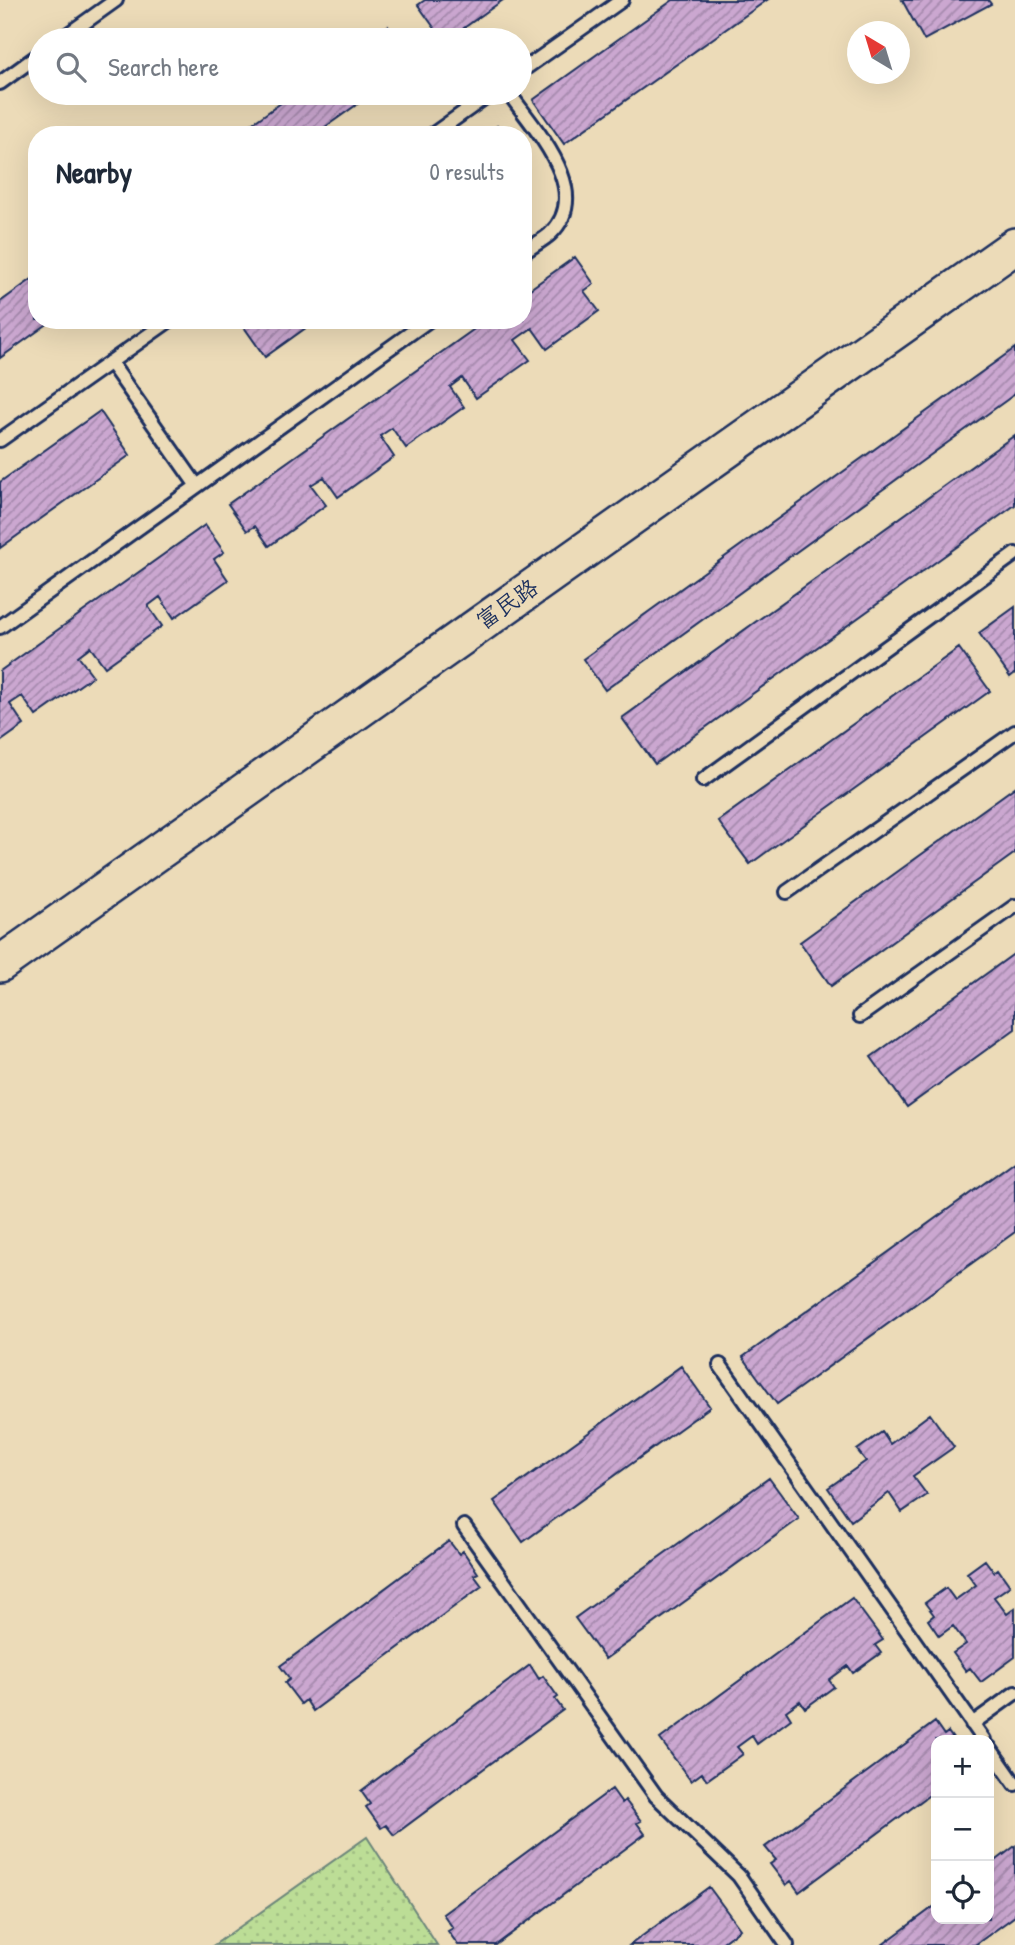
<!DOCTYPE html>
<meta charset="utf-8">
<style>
:root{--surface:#fff;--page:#f2f2f3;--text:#1f2937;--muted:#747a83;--line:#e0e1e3}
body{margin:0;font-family:"Patrick Hand","LXGW WenKai TC",sans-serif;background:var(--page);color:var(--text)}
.controls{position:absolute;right:21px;bottom:21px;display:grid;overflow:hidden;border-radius:14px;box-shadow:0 7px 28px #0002}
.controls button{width:63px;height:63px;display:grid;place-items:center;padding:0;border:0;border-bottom:2px solid var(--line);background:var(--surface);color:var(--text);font:35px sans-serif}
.compass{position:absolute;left:847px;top:21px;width:63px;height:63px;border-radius:50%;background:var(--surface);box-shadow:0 7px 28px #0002;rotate:322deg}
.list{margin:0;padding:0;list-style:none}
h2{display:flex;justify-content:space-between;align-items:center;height:91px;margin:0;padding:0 28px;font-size:30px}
h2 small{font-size:23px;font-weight:400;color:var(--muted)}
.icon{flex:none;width:38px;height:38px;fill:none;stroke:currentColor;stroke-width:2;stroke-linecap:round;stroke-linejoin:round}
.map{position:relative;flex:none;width:1015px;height:1945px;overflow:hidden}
.search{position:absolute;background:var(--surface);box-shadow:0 7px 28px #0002;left:28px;top:28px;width:504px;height:77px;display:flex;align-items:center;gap:18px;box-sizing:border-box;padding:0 24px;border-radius:38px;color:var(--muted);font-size:26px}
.panel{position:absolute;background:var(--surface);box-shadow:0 7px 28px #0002;left:28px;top:126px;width:504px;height:203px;border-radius:28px}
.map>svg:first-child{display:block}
.park{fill:url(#park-dots);stroke:#6c867a;stroke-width:2}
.building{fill:url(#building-hatch);stroke:#1b2f5e;stroke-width:2}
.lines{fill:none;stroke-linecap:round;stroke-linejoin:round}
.lane-casing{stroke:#1b2f5e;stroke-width:18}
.secondary-casing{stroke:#1b2f5e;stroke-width:40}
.lane{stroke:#ecdbb8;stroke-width:12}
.secondary{stroke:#ecdbb8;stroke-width:35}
.labels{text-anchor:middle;stroke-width:7;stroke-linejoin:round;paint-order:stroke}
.street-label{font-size:23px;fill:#1b2f5e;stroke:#ecdbb8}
</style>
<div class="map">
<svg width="1015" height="1945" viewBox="0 0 1015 1945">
<defs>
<pattern id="park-dots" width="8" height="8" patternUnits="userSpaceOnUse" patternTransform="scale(1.75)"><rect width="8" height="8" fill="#bcdd96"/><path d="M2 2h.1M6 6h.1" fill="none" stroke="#a1be84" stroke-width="1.8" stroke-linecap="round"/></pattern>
<pattern id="building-hatch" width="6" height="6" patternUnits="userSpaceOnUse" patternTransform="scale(1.75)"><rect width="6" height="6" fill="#cba7d0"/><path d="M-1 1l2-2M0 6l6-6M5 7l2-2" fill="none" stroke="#a488ac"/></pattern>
</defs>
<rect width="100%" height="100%" fill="#ecdbb8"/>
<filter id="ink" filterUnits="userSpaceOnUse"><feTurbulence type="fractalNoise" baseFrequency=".0143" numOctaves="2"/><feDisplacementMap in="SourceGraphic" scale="14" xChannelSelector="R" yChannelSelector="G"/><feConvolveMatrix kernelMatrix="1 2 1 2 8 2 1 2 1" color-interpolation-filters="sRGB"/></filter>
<g filter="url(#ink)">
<path class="park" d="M367 1837 437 1945H214Z"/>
<path class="building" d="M425 0H503L447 40H443L418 5Z
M673 0H767L564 144 533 100Z
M902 0H988L991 4 924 40Z
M388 26 398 40H369Z
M295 93H373L314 135H236Z
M497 126 503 135H486Z
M575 257 594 284 584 291 599 311 547 349 532 328 515 340 530 360 476 398 462 378 450 387 464 407 406 448 392 428 380 436 394 457 338 497 324 477 311 485 326 505 269 546 255 526 247 531 228 504 487 320H523V294Z
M35 277 37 320H53L0 358V302Z
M239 320H317L265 357Z
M1015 348V394L605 690 583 659Z
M100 411 130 455 0 548V482Z
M1015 435V505L655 764 622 718Z
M205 525 224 552 214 559 228 580 174 618 160 597 148 606 162 626 105 667 90 647 78 656 93 676 36 716 22 696 10 704 24 725 0 742V671Z
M1015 607V673L1010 677 979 633Z
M959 648 990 691 750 864 718 821Z
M1015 787V853L831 986 800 942Z
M1015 953V1029L907 1107 871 1057Z
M1015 1161V1232L777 1404 743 1357Z
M681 1366 710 1407 523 1542 494 1501Z
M930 1414 954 1447 913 1476 927 1495 902 1512 889 1493 851 1521 828 1488 866 1461 857 1450 882 1432 890 1444Z
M769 1478 799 1519 605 1659 575 1618Z
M449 1541 459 1554 463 1551 478 1573 474 1575 482 1586 313 1711 306 1700 301 1704 285 1683 290 1679 280 1666Z
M985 1560 994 1572 998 1569 1010 1586 994 1597 1007 1614 1015 1608V1657L981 1682 970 1668 966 1671 953 1653 966 1644 953 1626 939 1636 928 1620 934 1615 925 1603 946 1588 955 1600 976 1585 967 1573Z
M852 1598 883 1640 875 1645 881 1653 853 1673 848 1666 829 1680 834 1687 805 1708 800 1701 786 1711 791 1719 757 1744 752 1736 737 1747 743 1754 707 1780 702 1773 691 1781 660 1739Z
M530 1665 539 1679 543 1676 558 1697 555 1699 563 1710 394 1835 386 1825 381 1828 366 1807 370 1804 361 1791Z
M935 1722 944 1735 948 1732 954 1740H936V1790L799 1892 791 1881 786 1885 770 1864 776 1860 765 1847Z
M612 1789 622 1803 625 1800 641 1821 637 1823 645 1834 496 1945H458L448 1931 453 1928 443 1914Z
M1015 1846V1916L975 1945H882L936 1905V1919H989V1866Z
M709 1887 740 1929 719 1945H630Z"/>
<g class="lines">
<g class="lane-casing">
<path id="lane" d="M60 40 116 0
M520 72 622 0
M0 83 40 54
M509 93C534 129 595 192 550 234 542 241 532 246 523 253
M432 135 491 93
M110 362 197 486
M0 440 170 320
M0 627 429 320
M703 780 1015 554
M787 892 1015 732
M860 1016 1015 906
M720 1365 984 1740
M464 1526 656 1796 739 1876 787 1945
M972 1724 1015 1693
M989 1747 1015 1784"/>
</g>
<g class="secondary-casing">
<path id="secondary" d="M0 964 1015 246"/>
</g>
<use href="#lane" class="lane"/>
<use href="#secondary" class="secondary"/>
</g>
</g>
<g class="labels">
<g class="street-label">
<text transform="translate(507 604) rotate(-35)" y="8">富民路</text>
</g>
</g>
</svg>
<div class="controls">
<button>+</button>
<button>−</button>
<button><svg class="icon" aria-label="locate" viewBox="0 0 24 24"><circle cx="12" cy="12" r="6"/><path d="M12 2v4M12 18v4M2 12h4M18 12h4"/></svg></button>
</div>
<svg class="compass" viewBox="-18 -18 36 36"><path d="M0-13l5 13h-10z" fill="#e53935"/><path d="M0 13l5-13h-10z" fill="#747a83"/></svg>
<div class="search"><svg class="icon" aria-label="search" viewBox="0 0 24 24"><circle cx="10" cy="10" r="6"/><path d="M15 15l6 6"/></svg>Search here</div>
<section class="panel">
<h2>Nearby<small>0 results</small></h2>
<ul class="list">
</ul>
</section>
</div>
